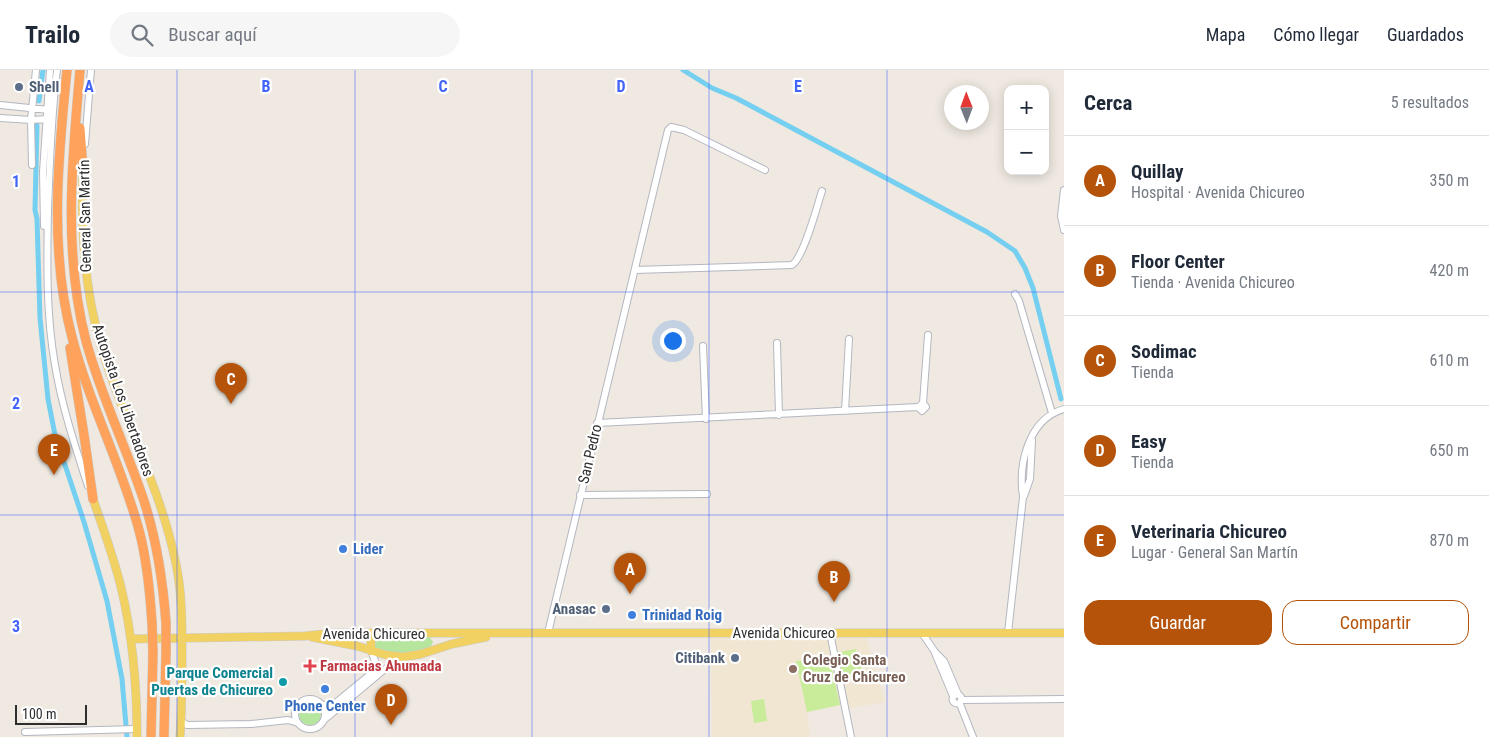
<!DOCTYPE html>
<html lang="es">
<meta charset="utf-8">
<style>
:root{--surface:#fff;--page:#f6f6f7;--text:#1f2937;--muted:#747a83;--line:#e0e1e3;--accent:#b45309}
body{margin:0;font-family:"Roboto Condensed",sans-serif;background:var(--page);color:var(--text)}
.controls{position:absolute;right:15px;top:15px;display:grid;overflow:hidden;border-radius:10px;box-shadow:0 2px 12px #0003}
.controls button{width:45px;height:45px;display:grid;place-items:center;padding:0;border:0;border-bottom:1px solid var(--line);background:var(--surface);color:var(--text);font:25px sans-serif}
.compass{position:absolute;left:944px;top:15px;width:45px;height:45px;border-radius:50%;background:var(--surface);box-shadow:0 2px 12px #0003;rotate:359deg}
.scale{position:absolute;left:15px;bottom:12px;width:72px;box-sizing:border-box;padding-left:5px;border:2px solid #2e2e2e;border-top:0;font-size:14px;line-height:18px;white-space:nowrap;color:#2e2e2e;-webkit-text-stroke:4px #fff;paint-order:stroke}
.you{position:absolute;left:672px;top:270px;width:18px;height:18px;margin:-12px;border:4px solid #fff;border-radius:50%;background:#1a73e8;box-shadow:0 0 0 8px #1a73e833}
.badge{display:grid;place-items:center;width:32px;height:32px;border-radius:50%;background:var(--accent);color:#fff;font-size:16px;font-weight:700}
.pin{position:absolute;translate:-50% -41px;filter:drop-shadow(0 1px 2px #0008)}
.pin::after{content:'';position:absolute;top:26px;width:18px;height:15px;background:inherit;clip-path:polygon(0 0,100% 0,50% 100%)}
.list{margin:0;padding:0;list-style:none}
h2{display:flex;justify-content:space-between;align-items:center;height:65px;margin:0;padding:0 20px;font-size:21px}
h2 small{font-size:16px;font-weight:400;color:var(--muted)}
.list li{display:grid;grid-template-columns:32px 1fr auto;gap:15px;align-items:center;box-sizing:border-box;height:90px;padding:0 20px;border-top:1px solid var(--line)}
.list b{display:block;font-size:19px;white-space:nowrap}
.list p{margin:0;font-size:16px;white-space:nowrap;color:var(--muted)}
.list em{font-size:16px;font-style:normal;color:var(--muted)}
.actions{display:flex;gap:10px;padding:15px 20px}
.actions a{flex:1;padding:11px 0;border:1px solid var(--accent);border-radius:15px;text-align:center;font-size:18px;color:var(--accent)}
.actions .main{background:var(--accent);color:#fff}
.icon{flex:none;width:28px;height:28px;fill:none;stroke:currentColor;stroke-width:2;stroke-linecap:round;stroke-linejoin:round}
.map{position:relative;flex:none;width:1064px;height:667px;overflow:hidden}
header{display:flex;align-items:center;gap:30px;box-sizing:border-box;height:70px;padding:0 25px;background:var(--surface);border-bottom:1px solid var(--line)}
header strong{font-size:24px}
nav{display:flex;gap:28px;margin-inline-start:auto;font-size:18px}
.search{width:350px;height:45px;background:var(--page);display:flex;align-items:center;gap:12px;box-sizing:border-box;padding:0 18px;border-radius:28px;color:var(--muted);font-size:19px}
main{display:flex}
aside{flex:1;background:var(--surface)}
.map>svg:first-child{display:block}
.education{fill:#f0e6d1}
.green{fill:#b6e59e}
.pitch{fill:#c9ec9a}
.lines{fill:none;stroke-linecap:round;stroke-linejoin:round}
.canal{stroke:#75cff0;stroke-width:5}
.minor-casing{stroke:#b4b7c1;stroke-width:8}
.major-casing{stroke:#c9c9c9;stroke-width:9}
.highway-casing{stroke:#c9c9c9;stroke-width:10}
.minor{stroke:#fff;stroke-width:6}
.major{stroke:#f2d163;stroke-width:8}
.highway{stroke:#ffa35c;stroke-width:9}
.highway-bridge-casing{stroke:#c9c9c9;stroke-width:10;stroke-linecap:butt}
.highway-bridge{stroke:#ffa35c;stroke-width:9}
.grid{fill:none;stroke:#4264fb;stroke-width:1;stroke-opacity:0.55}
.service-dot{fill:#5c6f8a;stroke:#fff;stroke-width:2}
.shop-dot{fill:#3f7fe0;stroke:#fff;stroke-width:2}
.health-dot{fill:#e0444e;stroke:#fff;stroke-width:2}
.education-dot{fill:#8d6e63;stroke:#fff;stroke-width:2}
.culture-dot{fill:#0f9aa8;stroke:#fff;stroke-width:2}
.labels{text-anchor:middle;stroke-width:4.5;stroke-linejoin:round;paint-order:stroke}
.service-label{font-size:15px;font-weight:bold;fill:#4e5e75;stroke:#fff;text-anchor:end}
.street-label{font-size:15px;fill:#2e2e2e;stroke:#fff}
.shop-label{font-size:15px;font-weight:bold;fill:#366cbe;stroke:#fff;text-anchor:start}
.education-label{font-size:15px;font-weight:bold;fill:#785e54;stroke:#fff;text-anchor:start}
.health-label{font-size:15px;font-weight:bold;fill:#be3a42;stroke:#fff;text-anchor:start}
.culture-label{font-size:15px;font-weight:bold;fill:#0d838f;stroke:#fff;text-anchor:end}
.grid-label{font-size:16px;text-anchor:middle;font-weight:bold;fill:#4264fb;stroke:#fff;stroke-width:4.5;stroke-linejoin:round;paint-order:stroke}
</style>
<header>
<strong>Trailo</strong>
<div class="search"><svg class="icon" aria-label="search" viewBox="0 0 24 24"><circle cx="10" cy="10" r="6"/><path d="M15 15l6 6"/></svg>Buscar aquí</div>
<nav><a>Mapa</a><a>Cómo llegar</a><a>Guardados</a></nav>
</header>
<main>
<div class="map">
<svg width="1064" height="667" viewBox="0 0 1064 667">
<rect width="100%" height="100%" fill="#efe9e1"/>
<path class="education" d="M711 566 866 567 885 632 843 639 841 635 807 642 810 667H712Z"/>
<path class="green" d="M429 566 433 572 430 578 402 585 376 579C373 574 375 570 379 567Z
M299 644a11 11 0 1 1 22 0a11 11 0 1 1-22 0Z"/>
<path class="pitch" d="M856 579 863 606 840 610 835 583Z
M829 586 840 635 807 642 796 591Z
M764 629 767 651 754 653 751 631Z"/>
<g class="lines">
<path class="canal" d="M683 0 712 18 736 28 987 162 1015 181 1025 198 1033 218 1061 329
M39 31 43 0
M37 55 35 140 37 149 40 248 48 329 55 365 84 452 107 531 122 609 127 667"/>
<g class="minor-casing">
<path id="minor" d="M57 0C51 47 50 93 48 140 47 193 46 244 55 295 62 337 75 376 88 416
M0 35 49 40
M0 48 31 50 48 49
M85 74 91 0
M32 95 31 50 36 0
M1064 120 1061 146 1064 160
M44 156 43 102 50 0
M635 200 792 195C804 187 817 136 822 121
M1015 224 1019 231 1052 343
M777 273 779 345
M703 276 706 349
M923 333 928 265
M845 341 849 269
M597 353 918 337 923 333 926 337 922 341 918 337
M580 425 707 424
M1024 426 1030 409 1032 370
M548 563 668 60 671 57 684 60 765 100
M830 563 851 667
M922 563 935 582 944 591 958 624
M1008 563 1023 427C1018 395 1028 349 1064 339
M935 583 953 626
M952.5 629a4.5 4.5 0 1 1 9 0a4.5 4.5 0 1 1-9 0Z
M295 644a15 15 0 1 1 30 0a15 15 0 1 1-30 0Z
M961 630 1064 629
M321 634 327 636 333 635 373 602 376 593 371 581
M960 634 973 667
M324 650 385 599 403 587
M181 651 187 655 251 654 288 650 298 653
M25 662 137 659"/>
</g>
<g class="major-casing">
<path id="major" d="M83 100C81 160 84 218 101 276 123 350 161 418 176 494 182 522 182 551 182 580 182 609 182 638 180 667
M93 429C103 458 114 488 121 517 133 567 137 616 137 667
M312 567 357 576 386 585 403 587 421 584 452 574 486 567
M131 569 305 566 334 563H1064
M371 581V569L379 563"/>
</g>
<g class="highway-casing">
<path id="highway" d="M67 0C58 87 49 181 72 267 89 333 121 394 139 460 147 490 150 522 152 553
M80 0C72 90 63 183 86 271 101 326 126 377 144 431 157 471 163 512 166 553
M80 58 83 100
M70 278 84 365 93 429
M151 667 153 583
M164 667 166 583"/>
</g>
<use href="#minor" class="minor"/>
<use href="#major" class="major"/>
<use href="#highway" class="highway"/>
<g class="highway-bridge-casing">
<path id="highway-bridge" d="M152 553 153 583
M166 553V583"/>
</g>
<use href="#highway-bridge" class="highway-bridge"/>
</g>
<path class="grid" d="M177 0V667M355 0V667M532 0V667M709 0V667M887 0V667M0 222H1064M0 445H1064"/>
<g class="service-dot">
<circle cx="19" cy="17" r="5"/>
<circle cx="606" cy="539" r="5"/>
<circle cx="735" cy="588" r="5"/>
</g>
<g class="shop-dot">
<circle cx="343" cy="479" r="5"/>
<circle cx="632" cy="545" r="5"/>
<circle cx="325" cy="619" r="5"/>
</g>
<path class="health-dot" d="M307.5 588.5h5v5h5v5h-5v5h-5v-5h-5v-5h5z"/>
<circle class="education-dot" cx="793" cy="599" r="5"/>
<circle class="culture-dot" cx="283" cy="612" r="5"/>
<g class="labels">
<g class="service-label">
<text x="29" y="22" text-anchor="start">Shell</text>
<text x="596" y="544">Anasac</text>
<text x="725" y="593">Citibank</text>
</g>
<g class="street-label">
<text transform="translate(85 146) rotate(-91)" y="5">General San Martín</text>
<text transform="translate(123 330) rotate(71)" y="5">Autopista Los Libertadores</text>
<text transform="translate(590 384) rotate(-77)" y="5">San Pedro</text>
<text x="784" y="568">Avenida Chicureo</text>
<text x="374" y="569">Avenida Chicureo</text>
</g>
<g class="shop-label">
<text x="353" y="484">Lider</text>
<text x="642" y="550">Trinidad Roig</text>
<text x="325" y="641" text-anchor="middle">Phone Center</text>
</g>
<g class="education-label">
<text x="803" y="595">Colegio Santa<tspan x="803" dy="17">Cruz de Chicureo</tspan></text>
</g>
<g class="health-label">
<text x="320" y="601">Farmacias Ahumada</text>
</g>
<g class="culture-label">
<text x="273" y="608">Parque Comercial<tspan x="273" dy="17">Puertas de Chicureo</tspan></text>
</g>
</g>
<g class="grid-label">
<text x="89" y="22">A</text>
<text x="266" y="22">B</text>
<text x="443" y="22">C</text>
<text x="621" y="22">D</text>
<text x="798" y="22">E</text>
<text x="16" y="117">1</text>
<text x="16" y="339">2</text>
<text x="16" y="562">3</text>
</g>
</svg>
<div class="controls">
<button>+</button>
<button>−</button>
</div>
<svg class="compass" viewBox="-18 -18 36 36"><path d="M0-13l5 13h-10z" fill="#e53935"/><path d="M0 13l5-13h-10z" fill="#747a83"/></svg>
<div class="scale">100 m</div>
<div class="you"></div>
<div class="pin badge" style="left:630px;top:524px">A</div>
<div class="pin badge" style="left:834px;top:532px">B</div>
<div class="pin badge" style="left:231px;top:334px">C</div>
<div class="pin badge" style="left:391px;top:655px">D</div>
<div class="pin badge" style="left:54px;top:405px">E</div>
</div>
<aside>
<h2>Cerca<small>5 resultados</small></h2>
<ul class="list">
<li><span class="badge">A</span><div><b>Quillay</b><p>Hospital · Avenida Chicureo</p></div><em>350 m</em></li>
<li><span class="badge">B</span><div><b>Floor Center</b><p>Tienda · Avenida Chicureo</p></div><em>420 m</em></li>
<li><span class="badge">C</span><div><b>Sodimac</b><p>Tienda</p></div><em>610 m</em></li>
<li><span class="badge">D</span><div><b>Easy</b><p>Tienda</p></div><em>650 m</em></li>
<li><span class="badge">E</span><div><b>Veterinaria Chicureo</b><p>Lugar · General San Martín</p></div><em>870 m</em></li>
</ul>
<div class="actions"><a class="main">Guardar</a><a>Compartir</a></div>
</aside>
</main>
